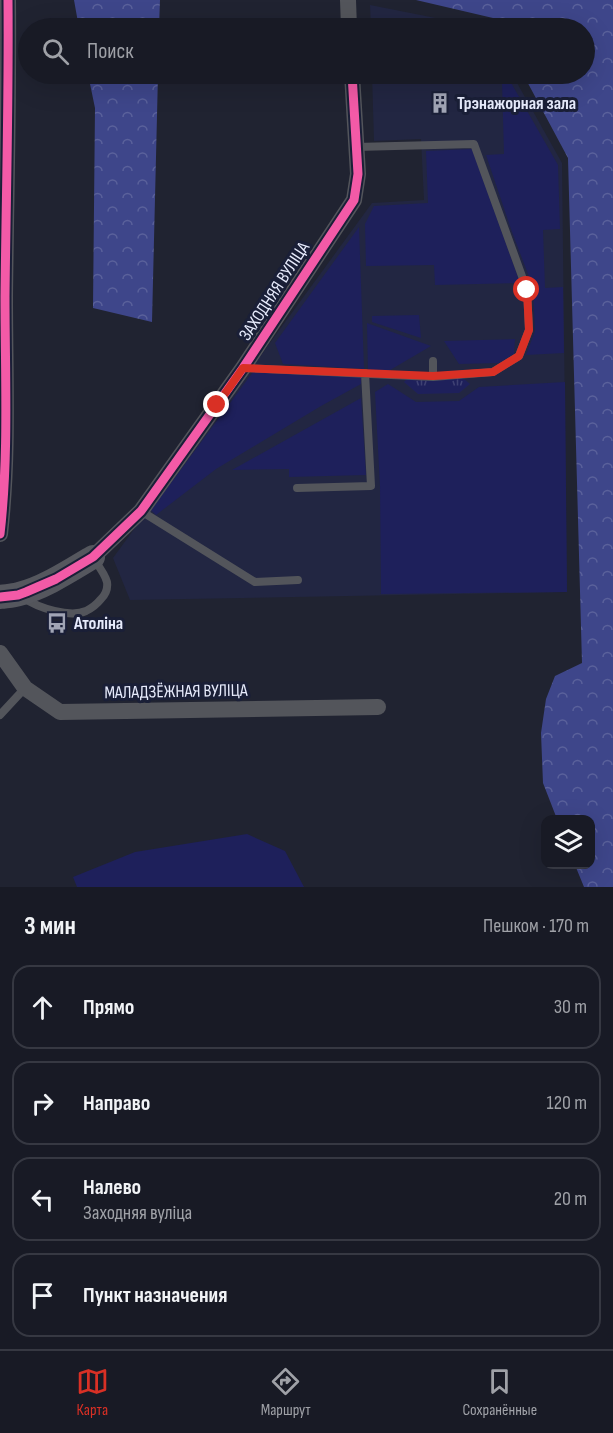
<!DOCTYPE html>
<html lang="ru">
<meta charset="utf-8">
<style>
:root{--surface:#181a25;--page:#252732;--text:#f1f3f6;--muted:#9fa1a7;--line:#363842;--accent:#d93025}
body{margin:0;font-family:"Sofia Sans Condensed",sans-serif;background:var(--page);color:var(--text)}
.controls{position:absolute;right:18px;bottom:18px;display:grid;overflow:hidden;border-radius:12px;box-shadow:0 6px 24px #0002}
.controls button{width:54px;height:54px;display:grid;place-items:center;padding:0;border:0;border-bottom:2px solid var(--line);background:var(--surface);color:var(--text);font:30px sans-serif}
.stop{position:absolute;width:18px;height:18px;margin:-14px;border:4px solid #d93025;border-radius:50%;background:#fff}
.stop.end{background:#d93025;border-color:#fff;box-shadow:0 2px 6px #0008}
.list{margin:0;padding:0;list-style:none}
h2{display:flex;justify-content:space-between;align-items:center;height:78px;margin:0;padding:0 24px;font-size:26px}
h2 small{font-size:20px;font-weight:400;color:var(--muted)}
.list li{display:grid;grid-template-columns:39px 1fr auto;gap:18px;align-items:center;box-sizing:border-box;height:84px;margin:0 12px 12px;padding:0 12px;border:2px solid var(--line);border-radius:18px}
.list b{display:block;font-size:22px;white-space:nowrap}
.list p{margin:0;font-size:20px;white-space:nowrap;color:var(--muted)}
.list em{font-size:20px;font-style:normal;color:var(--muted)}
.icon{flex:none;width:33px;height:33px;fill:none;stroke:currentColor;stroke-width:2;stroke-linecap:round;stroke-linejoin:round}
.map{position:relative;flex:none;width:613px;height:887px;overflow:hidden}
.search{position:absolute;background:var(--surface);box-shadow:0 6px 24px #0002;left:18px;right:18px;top:18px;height:66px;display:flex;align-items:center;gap:15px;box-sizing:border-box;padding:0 21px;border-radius:33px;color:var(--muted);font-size:22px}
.sheet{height:462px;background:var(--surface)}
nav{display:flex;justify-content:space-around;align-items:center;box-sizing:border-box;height:84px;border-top:2px solid var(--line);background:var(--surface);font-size:16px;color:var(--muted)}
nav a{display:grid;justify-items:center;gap:3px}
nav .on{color:var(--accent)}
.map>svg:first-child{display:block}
.built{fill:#222642}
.grass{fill:#1e205b}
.forest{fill:url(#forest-crowns)}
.park{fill:url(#park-tufts)}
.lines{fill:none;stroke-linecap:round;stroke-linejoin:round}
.lane{stroke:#53555b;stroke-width:8}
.street{stroke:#53555b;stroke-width:16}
.secondary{stroke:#55575e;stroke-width:24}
.cycleway-casing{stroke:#1a1f37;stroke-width:13}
.cycleway{stroke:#f35aa7;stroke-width:9}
.route{stroke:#d93025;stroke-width:8}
.labels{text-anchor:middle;stroke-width:6;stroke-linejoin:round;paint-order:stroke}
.poi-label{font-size:18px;font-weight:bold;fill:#e7ebfc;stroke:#1a1f37;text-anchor:start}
.street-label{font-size:18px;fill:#e7ebfc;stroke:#1a1f37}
</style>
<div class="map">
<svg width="613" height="887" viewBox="0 0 613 887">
<defs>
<pattern id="forest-crowns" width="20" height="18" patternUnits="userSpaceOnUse" patternTransform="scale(1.5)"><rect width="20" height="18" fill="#3e468a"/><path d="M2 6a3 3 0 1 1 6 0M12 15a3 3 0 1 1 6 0" fill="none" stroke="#5a619b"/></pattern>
<pattern id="park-tufts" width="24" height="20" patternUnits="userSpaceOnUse" patternTransform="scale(1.5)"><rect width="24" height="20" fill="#1e205b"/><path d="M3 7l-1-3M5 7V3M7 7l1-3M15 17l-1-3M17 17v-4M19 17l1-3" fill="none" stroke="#3f4173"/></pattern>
</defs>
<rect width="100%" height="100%" fill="#202331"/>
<path class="built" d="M370 5 486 28H371Z
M372 74H512L562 163 567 592 130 600 113 558 372 203 424 200 421 139 374 141Z"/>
<path class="grass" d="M502 81H510L558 165 560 229 543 230 545 288 563 287 564 353 526 355 535 331 533 287 512 232 486 155 504 154Z
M472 149 520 283 435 285 434 265 366 266 365 224 374 206 428 203 426 151Z
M359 227 364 369 283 364 275 343Z
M419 315 421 338 372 322V316Z
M367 323 431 346 385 373 368 372Z
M515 339 514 354 499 363 459 364 444 341Z
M253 372 361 377V384L321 406 216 469 156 515 151 510Z
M565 382 567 592 381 594 380 486 375 392 388 384 416 402 459 401 479 387Z
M361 398 366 475 289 477V469L232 470Z
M247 834 285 851 304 887H77L73 877 135 852Z"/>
<path class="forest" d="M74 0H160L159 28H79Z
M416 0H613V887H584L575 865 590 864V820L557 819 543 783 541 733 546 699 555 676 582 663 568 158 523 74H584V28H499L493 18Z
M88 74H158L152 322 93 308 95 108Z"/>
<path class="park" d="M463 378 470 384 459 393 418 394 404 382 407 379Z"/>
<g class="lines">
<path class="lane" d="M243 368 433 377 493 372 519 356 529 330 527 290 474 144 356 147
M433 377V361
M297 488 371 486 365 373
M141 511 255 582 298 580
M24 598C38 608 70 618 86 611 92 608 97 604 101 599 105 595 108 589 107 582 105 574 98 565 93 558
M0 715 25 688"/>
<path class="street" d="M348 0 349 28
M0 534C9 455 5 376 5 297 6 198 9 99 8 0
M93 557 141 511 243 368 354 200 358 174 352 74
M0 653 25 688 60 712 378 707"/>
<path class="secondary" d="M0 597C6 596 13 596 19 594 44 588 71 570 93 557"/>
<g class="cycleway-casing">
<path id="cycleway" d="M0 534C9 455 5 376 5 297 6 198 9 99 8 0
M0 597 18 595 26 592 56 579 93 557 141 511 243 368 354 200 358 174 352 74"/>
</g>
<use href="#cycleway" class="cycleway"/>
</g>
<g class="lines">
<path class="route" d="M217 405 243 368 433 376 493 372 519 356 529 330 527 290"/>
</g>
<defs>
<g id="building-bare" transform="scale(1.62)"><path d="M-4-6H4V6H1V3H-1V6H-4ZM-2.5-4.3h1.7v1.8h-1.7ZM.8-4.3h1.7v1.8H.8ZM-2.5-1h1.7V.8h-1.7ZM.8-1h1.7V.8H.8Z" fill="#a1a5b5" stroke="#1a1f37" stroke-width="2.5" paint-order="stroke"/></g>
<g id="bus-bare" transform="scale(1.62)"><path d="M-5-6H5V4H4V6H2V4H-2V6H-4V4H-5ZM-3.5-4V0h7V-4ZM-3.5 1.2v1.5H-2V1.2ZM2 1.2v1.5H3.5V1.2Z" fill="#a1a5b5" stroke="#1a1f37" stroke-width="2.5" paint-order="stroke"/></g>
</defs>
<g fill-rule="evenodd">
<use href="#building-bare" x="440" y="103"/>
<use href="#bus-bare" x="57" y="623"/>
</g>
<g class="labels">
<g class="poi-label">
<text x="457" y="109">Трэнажорная зала</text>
<text x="74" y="629">Атоліна</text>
</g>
<g class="street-label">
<text transform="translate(274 291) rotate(-57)" y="6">ЗАХОДНЯЯ ВУЛІЦА</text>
<text transform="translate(176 691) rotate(-1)" y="6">МАЛАДЗЁЖНАЯ ВУЛІЦА</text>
</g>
</g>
</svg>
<div class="controls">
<button><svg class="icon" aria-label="layers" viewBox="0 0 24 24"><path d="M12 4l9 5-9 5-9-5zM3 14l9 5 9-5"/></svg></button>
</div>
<div class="stop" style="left:527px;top:290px"></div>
<div class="stop end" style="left:217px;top:405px"></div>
<div class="search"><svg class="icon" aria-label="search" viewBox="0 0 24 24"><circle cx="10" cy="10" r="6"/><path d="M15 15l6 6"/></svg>Поиск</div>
</div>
<section class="sheet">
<h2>3 мин<small>Пешком · 170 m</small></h2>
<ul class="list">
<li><svg class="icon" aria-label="ahead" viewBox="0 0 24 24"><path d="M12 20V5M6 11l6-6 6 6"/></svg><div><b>Прямо</b></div><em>30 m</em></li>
<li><svg class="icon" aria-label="right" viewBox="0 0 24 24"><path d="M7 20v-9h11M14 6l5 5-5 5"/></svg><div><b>Направо</b></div><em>120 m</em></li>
<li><svg class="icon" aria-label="left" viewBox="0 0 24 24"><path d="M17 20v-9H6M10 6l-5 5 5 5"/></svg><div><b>Налево</b><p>Заходняя вуліца</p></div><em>20 m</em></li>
<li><svg class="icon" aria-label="arrive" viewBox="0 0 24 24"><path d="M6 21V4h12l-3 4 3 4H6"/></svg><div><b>Пункт назначения</b></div></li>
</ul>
</section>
<nav>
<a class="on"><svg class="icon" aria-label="map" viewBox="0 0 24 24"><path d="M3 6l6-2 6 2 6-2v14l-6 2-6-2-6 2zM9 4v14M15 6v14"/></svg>Карта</a>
<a><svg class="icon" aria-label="directions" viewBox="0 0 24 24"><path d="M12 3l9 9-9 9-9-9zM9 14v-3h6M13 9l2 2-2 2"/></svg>Маршрут</a>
<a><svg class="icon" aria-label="saved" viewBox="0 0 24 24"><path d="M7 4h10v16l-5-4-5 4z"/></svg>Сохранённые</a>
</nav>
